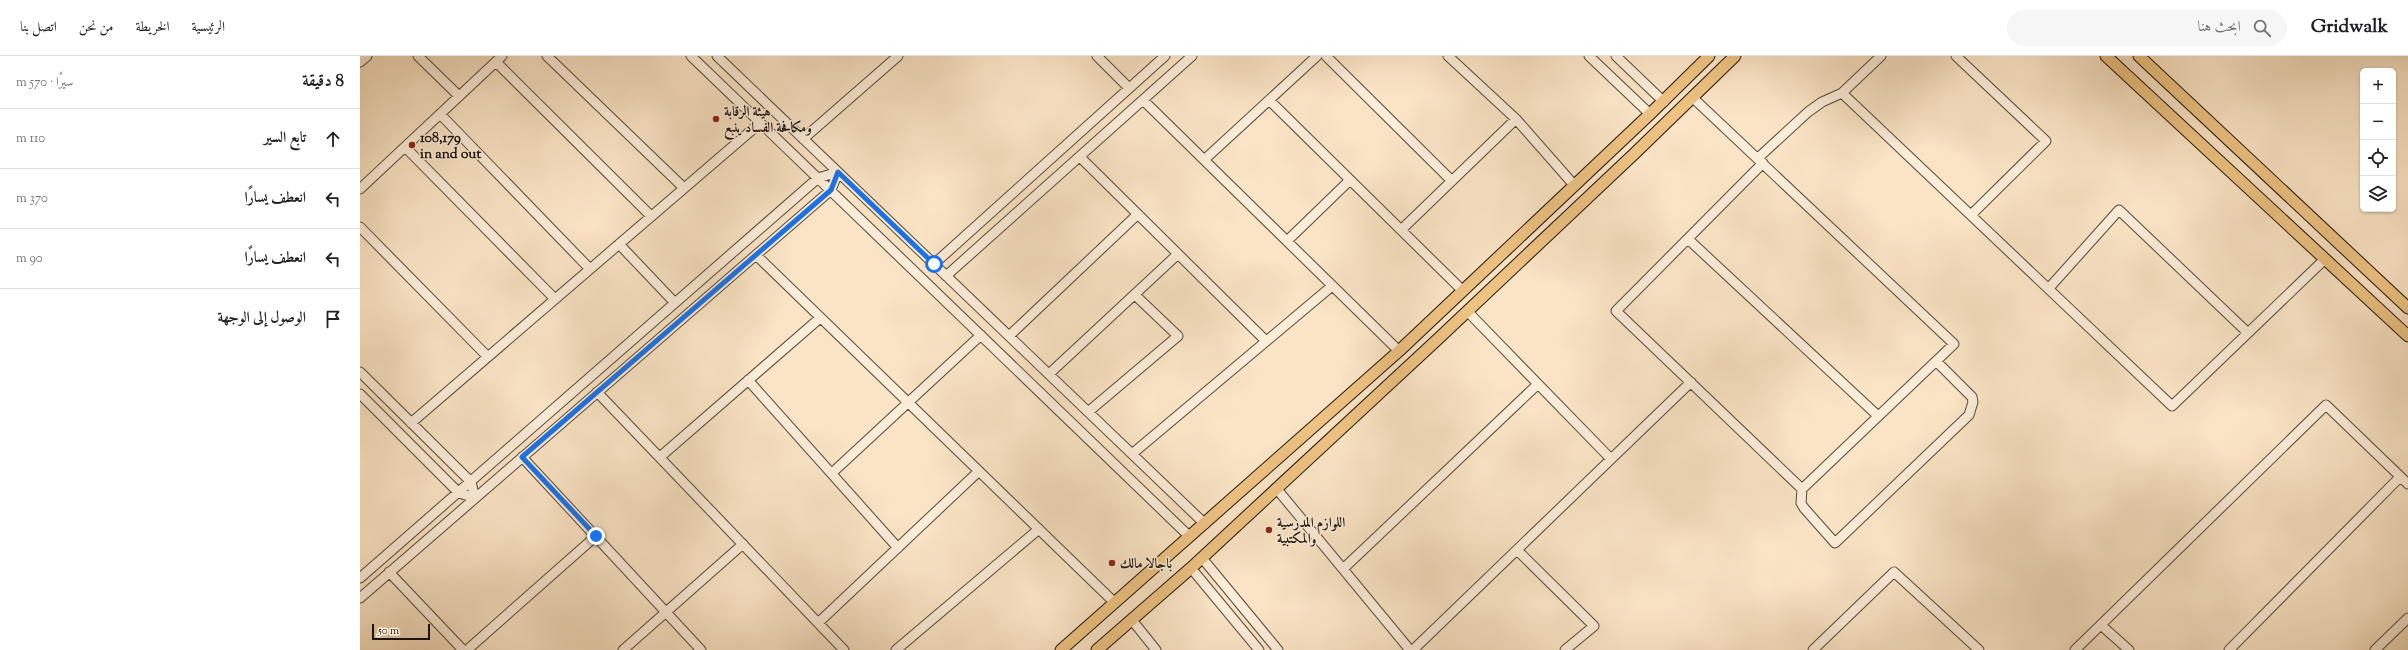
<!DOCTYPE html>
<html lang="ar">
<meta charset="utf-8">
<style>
:root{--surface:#fff;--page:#f6f6f6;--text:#202124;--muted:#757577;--line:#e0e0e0}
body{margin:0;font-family:"Sorts Mill Goudy",Amiri,serif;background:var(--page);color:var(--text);direction:rtl}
.controls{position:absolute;right:12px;top:12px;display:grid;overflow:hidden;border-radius:6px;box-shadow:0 1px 3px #0004}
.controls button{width:36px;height:36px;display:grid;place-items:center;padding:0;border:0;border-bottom:1px solid var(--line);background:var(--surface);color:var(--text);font:20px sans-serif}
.scale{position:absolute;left:12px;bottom:10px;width:58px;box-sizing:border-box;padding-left:4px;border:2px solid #1d140c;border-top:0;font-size:11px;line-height:14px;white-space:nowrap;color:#1d140c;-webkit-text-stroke:3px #fcedd9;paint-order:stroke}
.stop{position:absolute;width:12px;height:12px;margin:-9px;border:3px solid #1a73e8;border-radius:50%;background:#fff}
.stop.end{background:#1a73e8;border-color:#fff;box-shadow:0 1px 4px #0008}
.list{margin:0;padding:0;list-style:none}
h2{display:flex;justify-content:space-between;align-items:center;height:52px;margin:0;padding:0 16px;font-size:17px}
h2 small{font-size:13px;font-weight:400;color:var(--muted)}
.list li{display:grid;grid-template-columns:26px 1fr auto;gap:12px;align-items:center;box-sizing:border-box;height:60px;padding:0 16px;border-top:1px solid var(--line)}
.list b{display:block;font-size:15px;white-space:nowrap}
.list em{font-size:13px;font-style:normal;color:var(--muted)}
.icon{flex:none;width:22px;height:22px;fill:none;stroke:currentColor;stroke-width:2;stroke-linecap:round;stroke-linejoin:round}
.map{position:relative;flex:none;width:2048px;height:594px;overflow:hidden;direction:ltr}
header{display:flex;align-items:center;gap:24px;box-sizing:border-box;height:56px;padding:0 20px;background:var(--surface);border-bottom:1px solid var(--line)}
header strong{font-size:19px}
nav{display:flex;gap:22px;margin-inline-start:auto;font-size:14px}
.search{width:280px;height:36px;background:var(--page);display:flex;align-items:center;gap:10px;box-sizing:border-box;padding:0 14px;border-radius:22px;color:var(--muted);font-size:15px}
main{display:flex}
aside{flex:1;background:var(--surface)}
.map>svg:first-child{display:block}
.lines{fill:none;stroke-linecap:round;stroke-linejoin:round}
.minor-casing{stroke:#54483a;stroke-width:11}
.major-casing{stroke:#1d140c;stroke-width:13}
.minor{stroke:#fcedd9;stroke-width:9}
.major{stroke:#edc282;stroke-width:11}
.route{stroke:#1a73e8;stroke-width:5}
.poi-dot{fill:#8f2418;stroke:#fcedd9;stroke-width:1.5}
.labels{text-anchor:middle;stroke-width:3;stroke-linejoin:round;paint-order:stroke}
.poi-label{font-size:14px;font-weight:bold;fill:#1d140c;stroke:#fcedd9;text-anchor:start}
</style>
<header>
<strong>Gridwalk</strong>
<div class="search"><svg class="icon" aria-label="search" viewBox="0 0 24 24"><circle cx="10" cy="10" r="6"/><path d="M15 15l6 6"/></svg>ابحث هنا</div>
<nav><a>الرئيسية</a><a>الخريطة</a><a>من نحن</a><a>اتصل بنا</a></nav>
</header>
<main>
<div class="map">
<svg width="2048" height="594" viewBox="0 0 2048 594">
<rect width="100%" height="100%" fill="#fae4c5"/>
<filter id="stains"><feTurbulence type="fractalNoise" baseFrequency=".005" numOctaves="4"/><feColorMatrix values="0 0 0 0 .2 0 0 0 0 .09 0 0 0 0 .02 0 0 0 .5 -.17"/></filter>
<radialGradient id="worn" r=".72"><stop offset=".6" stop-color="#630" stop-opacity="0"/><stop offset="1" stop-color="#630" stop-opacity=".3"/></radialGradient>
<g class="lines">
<g class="minor-casing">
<path id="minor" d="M58 0 99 40
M187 0 324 132
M331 0 830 481
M357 0 845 468
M737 0 769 32
M966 0 1092 125
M1088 0 1156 63 1214 129
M1229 0 1290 58
M1256 0 1304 46
M1596 0 1686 85 1612 158
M0 6 7 0
M136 6 291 160
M1482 37 1812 350 1965 203
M1332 41 1594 288 1442 433 1256 255 1403 107
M783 44 1039 295
M909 44 1103 235
M80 58 230 213
M443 83 538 0
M45 91 195 243
M720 101 906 285
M1398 102 1448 56 1462 46 1482 37 1521 0
M844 104 957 0
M0 133 142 0
M0 171 128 301
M1041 174 1156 63
M1328 183 1517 359
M927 185 990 124
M259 188 315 247
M396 199 755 547
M574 208 805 0
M586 220 832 0
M1689 232 1759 154 1888 277
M1107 255 1251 403
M649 280 778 158
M0 316 111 426 115 442 99 437 0 338
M689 318 818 198
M388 324 538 492
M237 336 484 594
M728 356 818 280 775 239
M51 367 400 67
M772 398 972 230
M162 401 341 594
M300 401 460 262
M472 417 621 279
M916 432 1050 594
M1442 433 1441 447 1444 452 1475 487 1609 359 1613 346 1612 341 1576 305
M1157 494 1234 570 1205 594
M842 502 918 594
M831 512 899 594
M983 513 1178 328
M29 516 103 594
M0 522 458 122 478 116
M0 542 471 134 478 116
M772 564 796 594
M458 567 619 415
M1741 569 1769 594
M107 594 236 480
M263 594 383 488
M536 594 679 473
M1053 594 1331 326
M1453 594 1534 516 1619 594
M1715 594 1966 349 2048 428
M1869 594 2040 421
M2015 594 2048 562"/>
</g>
<g class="major-casing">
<path id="major" d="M1746 0 2048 280
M1779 0 2048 252
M701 594 1039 295 1290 58 1349 0
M737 594 831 512 1079 282 1274 98 1375 0"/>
</g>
<use href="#minor" class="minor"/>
<use href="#major" class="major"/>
</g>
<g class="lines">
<path class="route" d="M236 480 162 401 471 134 478 116 574 208"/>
</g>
<g class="poi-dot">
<circle cx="356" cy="63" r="4"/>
<circle cx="52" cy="89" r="4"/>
<circle cx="909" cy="474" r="4"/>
<circle cx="752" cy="507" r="4"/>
</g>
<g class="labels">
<g class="poi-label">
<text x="364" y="60">هيئة الرقابة<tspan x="364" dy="16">ومكافحة الفساد ينبع</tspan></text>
<text x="60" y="86">108,179<tspan x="60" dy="16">in and out</tspan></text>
<text x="917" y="471">اللوازم المدرسية<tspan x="917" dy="16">والمكتبية</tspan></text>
<text x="760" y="512">باجالا مالك</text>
</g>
</g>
<rect width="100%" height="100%" filter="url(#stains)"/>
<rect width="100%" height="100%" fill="url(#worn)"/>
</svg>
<div class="controls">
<button>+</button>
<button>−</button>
<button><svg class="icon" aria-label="locate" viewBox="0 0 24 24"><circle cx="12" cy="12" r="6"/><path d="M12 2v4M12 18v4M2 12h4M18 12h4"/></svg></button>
<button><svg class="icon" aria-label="layers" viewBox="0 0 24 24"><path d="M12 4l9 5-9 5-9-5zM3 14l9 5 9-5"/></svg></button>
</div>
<div class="scale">50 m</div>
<div class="stop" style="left:574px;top:208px"></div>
<div class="stop end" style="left:236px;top:480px"></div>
</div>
<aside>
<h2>8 دقيقة<small>سيرًا · 570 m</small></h2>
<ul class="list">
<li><svg class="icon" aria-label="ahead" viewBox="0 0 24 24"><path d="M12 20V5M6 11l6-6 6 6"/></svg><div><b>تابع السير</b></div><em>110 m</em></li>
<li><svg class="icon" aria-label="left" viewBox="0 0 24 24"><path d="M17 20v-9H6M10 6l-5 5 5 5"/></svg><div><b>انعطف يسارًا</b></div><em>370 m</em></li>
<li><svg class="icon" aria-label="left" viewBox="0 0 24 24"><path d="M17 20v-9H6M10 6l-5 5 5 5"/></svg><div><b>انعطف يسارًا</b></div><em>90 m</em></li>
<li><svg class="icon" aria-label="arrive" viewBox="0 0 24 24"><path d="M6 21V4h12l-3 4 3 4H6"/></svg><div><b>الوصول إلى الوجهة</b></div></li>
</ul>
</aside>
</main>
